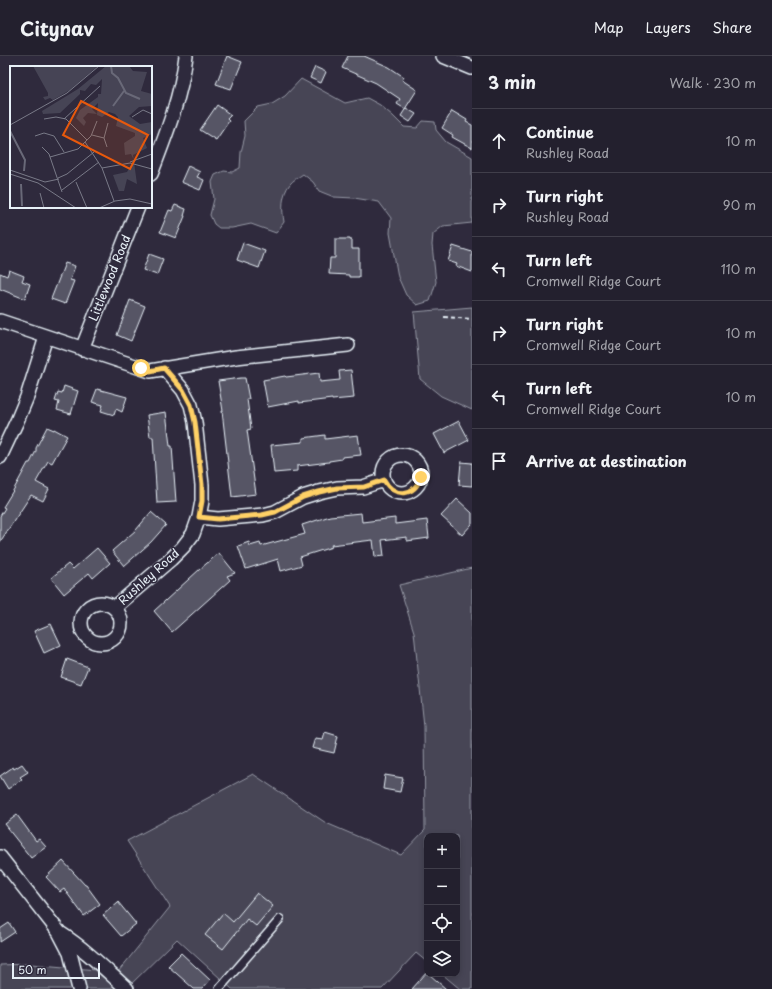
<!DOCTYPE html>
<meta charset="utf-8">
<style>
:root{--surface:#23202e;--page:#2b2836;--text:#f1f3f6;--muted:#a3a3aa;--line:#403e4a}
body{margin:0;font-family:"Playpen Sans",sans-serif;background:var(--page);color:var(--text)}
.controls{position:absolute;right:12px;bottom:12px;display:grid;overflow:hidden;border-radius:8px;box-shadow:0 2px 6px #0003}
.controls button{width:36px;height:36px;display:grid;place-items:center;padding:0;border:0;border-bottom:1px solid var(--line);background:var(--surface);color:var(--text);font:20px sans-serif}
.scale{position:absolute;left:12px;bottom:10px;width:88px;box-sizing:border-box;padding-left:4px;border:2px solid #e8f1f8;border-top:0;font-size:11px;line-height:14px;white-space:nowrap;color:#e8f1f8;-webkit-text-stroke:3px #2f2a3d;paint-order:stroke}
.stop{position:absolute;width:12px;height:12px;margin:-9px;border:3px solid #ffd166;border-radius:50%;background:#fff}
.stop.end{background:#ffd166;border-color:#fff;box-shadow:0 1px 4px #0008}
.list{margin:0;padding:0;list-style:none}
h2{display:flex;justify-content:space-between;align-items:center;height:52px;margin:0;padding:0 16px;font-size:17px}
h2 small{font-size:13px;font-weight:400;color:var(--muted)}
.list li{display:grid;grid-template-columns:26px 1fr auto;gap:12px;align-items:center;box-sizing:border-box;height:64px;padding:0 16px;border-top:1px solid var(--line)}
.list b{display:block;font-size:15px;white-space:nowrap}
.list p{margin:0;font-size:13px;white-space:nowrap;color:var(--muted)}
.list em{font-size:13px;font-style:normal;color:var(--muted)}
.icon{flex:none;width:22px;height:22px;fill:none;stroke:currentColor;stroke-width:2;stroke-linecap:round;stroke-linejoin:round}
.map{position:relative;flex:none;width:472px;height:933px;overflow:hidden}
header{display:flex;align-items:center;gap:24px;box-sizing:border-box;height:56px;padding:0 20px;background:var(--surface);border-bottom:1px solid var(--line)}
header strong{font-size:19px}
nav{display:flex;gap:22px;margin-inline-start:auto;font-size:14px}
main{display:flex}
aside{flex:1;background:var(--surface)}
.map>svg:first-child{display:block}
.green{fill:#464455;stroke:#979aa6}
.building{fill:#575565;stroke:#e8f1f8}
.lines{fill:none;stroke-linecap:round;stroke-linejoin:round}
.lane-casing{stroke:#e8f1f8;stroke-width:10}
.street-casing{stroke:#e8f1f8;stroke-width:16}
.path{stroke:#e8f1f8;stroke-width:2;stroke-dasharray:4 3;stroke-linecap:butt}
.lane{stroke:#2f2a3d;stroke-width:7}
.street{stroke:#2f2a3d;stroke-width:13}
.route{stroke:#ffd166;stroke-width:5}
.labels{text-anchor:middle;stroke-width:3;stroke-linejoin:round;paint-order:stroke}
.street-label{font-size:12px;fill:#e8f1f8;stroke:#2f2a3d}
.inset-river{fill:none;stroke:#696978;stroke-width:2}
.inset-road{fill:none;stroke:#797a88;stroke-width:1}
.view{fill:#e8590c;fill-opacity:0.15;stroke:#e8590c;stroke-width:2}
.inset-edge{fill:none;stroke:#e8f1f8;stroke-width:2}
</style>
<header>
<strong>Citynav</strong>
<nav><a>Map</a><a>Layers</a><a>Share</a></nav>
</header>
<main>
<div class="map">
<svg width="472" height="933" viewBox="0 0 472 933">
<rect width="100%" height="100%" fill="#2f2a3d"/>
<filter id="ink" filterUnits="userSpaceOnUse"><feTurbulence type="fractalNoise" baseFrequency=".025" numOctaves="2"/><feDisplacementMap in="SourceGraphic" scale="8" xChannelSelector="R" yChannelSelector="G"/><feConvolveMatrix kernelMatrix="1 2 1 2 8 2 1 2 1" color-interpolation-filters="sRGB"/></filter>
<g filter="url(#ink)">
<path class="green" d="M301 23 345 47 367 42 380 49 393 60 404 71 417 72 423 65 435 66 436 74 446 86 472 101V167L443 170 433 178 432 189 436 226 430 245 417 249 406 239 398 221 390 177 391 162 379 146 354 142 334 141 319 135 313 126 303 118C299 121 293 124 290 128 281 139 282 154 284 166L276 177 251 168 232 172H219L214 168 210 159 214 143 212 126 215 119 224 115 232 116 240 112 241 96 245 80 244 65 258 51 272 48 285 40Z
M472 251V354L441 340 420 323 414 256Z
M472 512V933H460L442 918H457V780H427V906L416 897 382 933H232L177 883 126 933H0V909L31 908 118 916 170 851 127 785 253 718 326 767 401 799 425 774 424 670 414 576 399 529Z"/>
<path class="building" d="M227 0 242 6 231 33 216 28Z
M348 0H364L389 11 404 21 402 24 417 34 405 53 397 48 400 43 376 27 342 12Z
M315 11 326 16 321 27 310 22Z
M217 49 231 59 227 63 229 65 216 84 200 74Z
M406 52 416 58 410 66 401 60Z
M452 55 467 64 466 66 472 69V92L452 81 453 79 442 72Z
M188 110 200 116 197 121 204 124 200 134 181 126Z
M175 149 186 153 184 160H185L176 182 160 176 169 154 172 155Z
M335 183H350V184H352V193H359V221H349V219L329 218 330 202H335Z
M243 187 265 195 259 212 237 204Z
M453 190 472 196V216L456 210 457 208 448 205Z
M149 198 163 203 157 219 143 214Z
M65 207 75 210 70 224 74 225 65 248 51 243Z
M9 214 24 220 22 225 30 228 25 243 0 233V217L7 220Z
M130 244 145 250 131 285 117 279Z
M351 314 354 342 332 344V343L299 347V345L268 351 263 324 285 320 286 321 319 317 320 326 340 324 339 315Z
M241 322H245L249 343H247L251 373 247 374 256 438 232 441 222 355H223L218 325Z
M64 330 78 335 71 358 57 354 59 346 55 345 58 336 62 337Z
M97 333 127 341 122 356 116 353 114 359 101 355 103 349 92 346Z
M166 356 170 390H172L176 446 157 447 153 381H150L147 359Z
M459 365 469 384 444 397 434 378Z
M47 371 54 374V373L67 380 52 407 48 405 36 426 49 433 43 445 31 439 0 486V460L5 452 3 451 14 433 28 407H30L36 395V392Z
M325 379V383L358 379 361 399 342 401V403L329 405V406L297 410V415L274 417 271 389 303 386V382Z
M461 406 472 407V430L459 429Z
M457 443 472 457V468L462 479 441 460Z
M151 456 166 469 151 486 124 510 112 495 136 474Z
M361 457 362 466 395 462V468L427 464 429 482 407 485V481L382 484 384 500 375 501 373 484 331 489 332 491 300 501 302 509 281 515 278 503 246 513 238 490 249 486 250 490 260 487 261 490 305 478 302 469 330 460Z
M97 492 110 507 93 522 89 517 64 538 51 522 68 508 73 513Z
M219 497 235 517 227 520 230 524 172 576 154 555 200 513Z
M51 568 61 589 44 597 34 575Z
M67 603 88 611 81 628 61 621Z
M325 676 338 680 334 697 312 692 315 682 323 683Z
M22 708 28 716 20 721 22 723 8 733 0 720 13 711 14 713Z
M385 719 403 722 400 736 383 733Z
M17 759 36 785 39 783 46 791 31 802 8 773H9L5 768Z
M63 805 85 829H86L100 848 84 860 64 833 60 836 46 821Z
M257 837 273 850 256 870 247 863 223 893 205 879 223 857 233 866Z
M118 846 136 868 121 880 103 859Z
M9 867 15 876 0 886V873Z
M181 897 210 924 202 933H194L168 910Z
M427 916V918H429L446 933H412Z"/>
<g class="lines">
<g class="lane-casing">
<path id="lane" d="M219 933 280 863"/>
</g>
<g class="street-casing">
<path id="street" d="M443 0 472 12
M151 118C166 79 181 41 186 0
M0 265 150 315 236 301 348 289
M82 293 138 151
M383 418a19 19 0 1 1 38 0a19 19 0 1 1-38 0Z
M0 401 17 365 27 341 46 281
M199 461 218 463 263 459 275 456 303 441 319 436 337 432 363 431 384 424
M81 567a20 20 0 1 1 40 0a20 20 0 1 1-40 0Z
M114 552 171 503 183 491 193 478 199 461 202 445V429L195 366 191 349 183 334 164 312
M0 801 59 876 70 897 79 933
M60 877C85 893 105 913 127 933"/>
</g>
<path class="path" d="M444 261 472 263"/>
<use href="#lane" class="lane"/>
<use href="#street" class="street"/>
</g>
</g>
<g class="lines" filter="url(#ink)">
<path class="route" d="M141 312 150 315 164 312 183 334 191 349 195 366 202 429V445L199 461 218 463 262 459 275 456 303 441 319 436 337 432 364 431 384 424C394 442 414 441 421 421"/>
</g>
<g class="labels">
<g class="street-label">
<text transform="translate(110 222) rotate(-68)" y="4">Littlewood Road</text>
<text transform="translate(149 521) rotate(-42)" y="4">Rushley Road</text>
</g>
</g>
<g transform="translate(10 10)">
<rect width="142" height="142" fill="#2f2a3d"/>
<path d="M23 0H88L60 24 43 34 40 32 35 34 33 31 38 30V27ZM96 0H119L123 5 137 6 131 25 142 28V40L129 41 119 50 130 58 142 56V68L133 72 137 82 123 89 127 118 117 113 114 125H109L103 109 117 106 124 94 121 88 115 89 114 77 125 70V67L106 60 108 51 105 48 99 46 92 51 87 49 88 37 82 43 87 48 78 47 73 52 76 56 74 60 66 52 70 44 88 31V28H91L92 13 86 19 81 18 75 25 70 24V28L50 47 33 48 32 45 68 23Z" fill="#464455"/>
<path class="inset-river" d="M101 0 102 7 108 12 116 27 130 33M103 40 114 25M0 65 15 94 14 105M11 118 12 140"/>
<path class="inset-road" d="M122 51 133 44 142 48M34 53 46 51 56 53 77 74M54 53 90 20M0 59 57 27 89 0M82 69 94 72 97 81M25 70 34 67 44 70 54 86M94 72 98 57M75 76 92 102 104 135M32 81 39 88 52 126M40 91 68 83 81 70 87 55M120 96 142 88M92 102 120 97 142 103M0 104 35 116 49 113M0 108 28 117 66 142M48 112 57 108 84 86M66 116 77 142M52 124 89 96M30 127 34 142M89 142 105 135 120 133 142 138"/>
<path class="view" d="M71 35 138 69 120 103 53 69Z"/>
<rect width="142" height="142" class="inset-edge"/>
</g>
</svg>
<div class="controls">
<button>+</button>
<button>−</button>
<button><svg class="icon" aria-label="locate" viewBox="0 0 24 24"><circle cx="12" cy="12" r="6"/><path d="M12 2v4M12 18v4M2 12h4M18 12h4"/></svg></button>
<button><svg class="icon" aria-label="layers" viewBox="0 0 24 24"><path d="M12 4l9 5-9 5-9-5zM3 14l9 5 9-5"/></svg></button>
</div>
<div class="scale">50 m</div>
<div class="stop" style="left:141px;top:312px"></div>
<div class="stop end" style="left:421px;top:421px"></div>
</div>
<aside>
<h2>3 min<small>Walk · 230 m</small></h2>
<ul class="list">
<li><svg class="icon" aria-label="ahead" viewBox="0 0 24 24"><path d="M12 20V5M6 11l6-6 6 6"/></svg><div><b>Continue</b><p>Rushley Road</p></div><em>10 m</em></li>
<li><svg class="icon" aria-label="right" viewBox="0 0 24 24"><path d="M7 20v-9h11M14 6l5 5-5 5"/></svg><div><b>Turn right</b><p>Rushley Road</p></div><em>90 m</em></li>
<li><svg class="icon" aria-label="left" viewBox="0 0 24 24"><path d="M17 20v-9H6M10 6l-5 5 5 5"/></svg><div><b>Turn left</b><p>Cromwell Ridge Court</p></div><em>110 m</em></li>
<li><svg class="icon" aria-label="right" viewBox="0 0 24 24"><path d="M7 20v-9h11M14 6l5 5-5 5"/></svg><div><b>Turn right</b><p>Cromwell Ridge Court</p></div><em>10 m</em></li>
<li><svg class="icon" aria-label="left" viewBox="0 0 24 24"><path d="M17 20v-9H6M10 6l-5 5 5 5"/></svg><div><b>Turn left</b><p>Cromwell Ridge Court</p></div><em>10 m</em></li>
<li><svg class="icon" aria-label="arrive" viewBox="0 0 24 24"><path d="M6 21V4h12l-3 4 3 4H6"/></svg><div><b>Arrive at destination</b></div></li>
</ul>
</aside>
</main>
